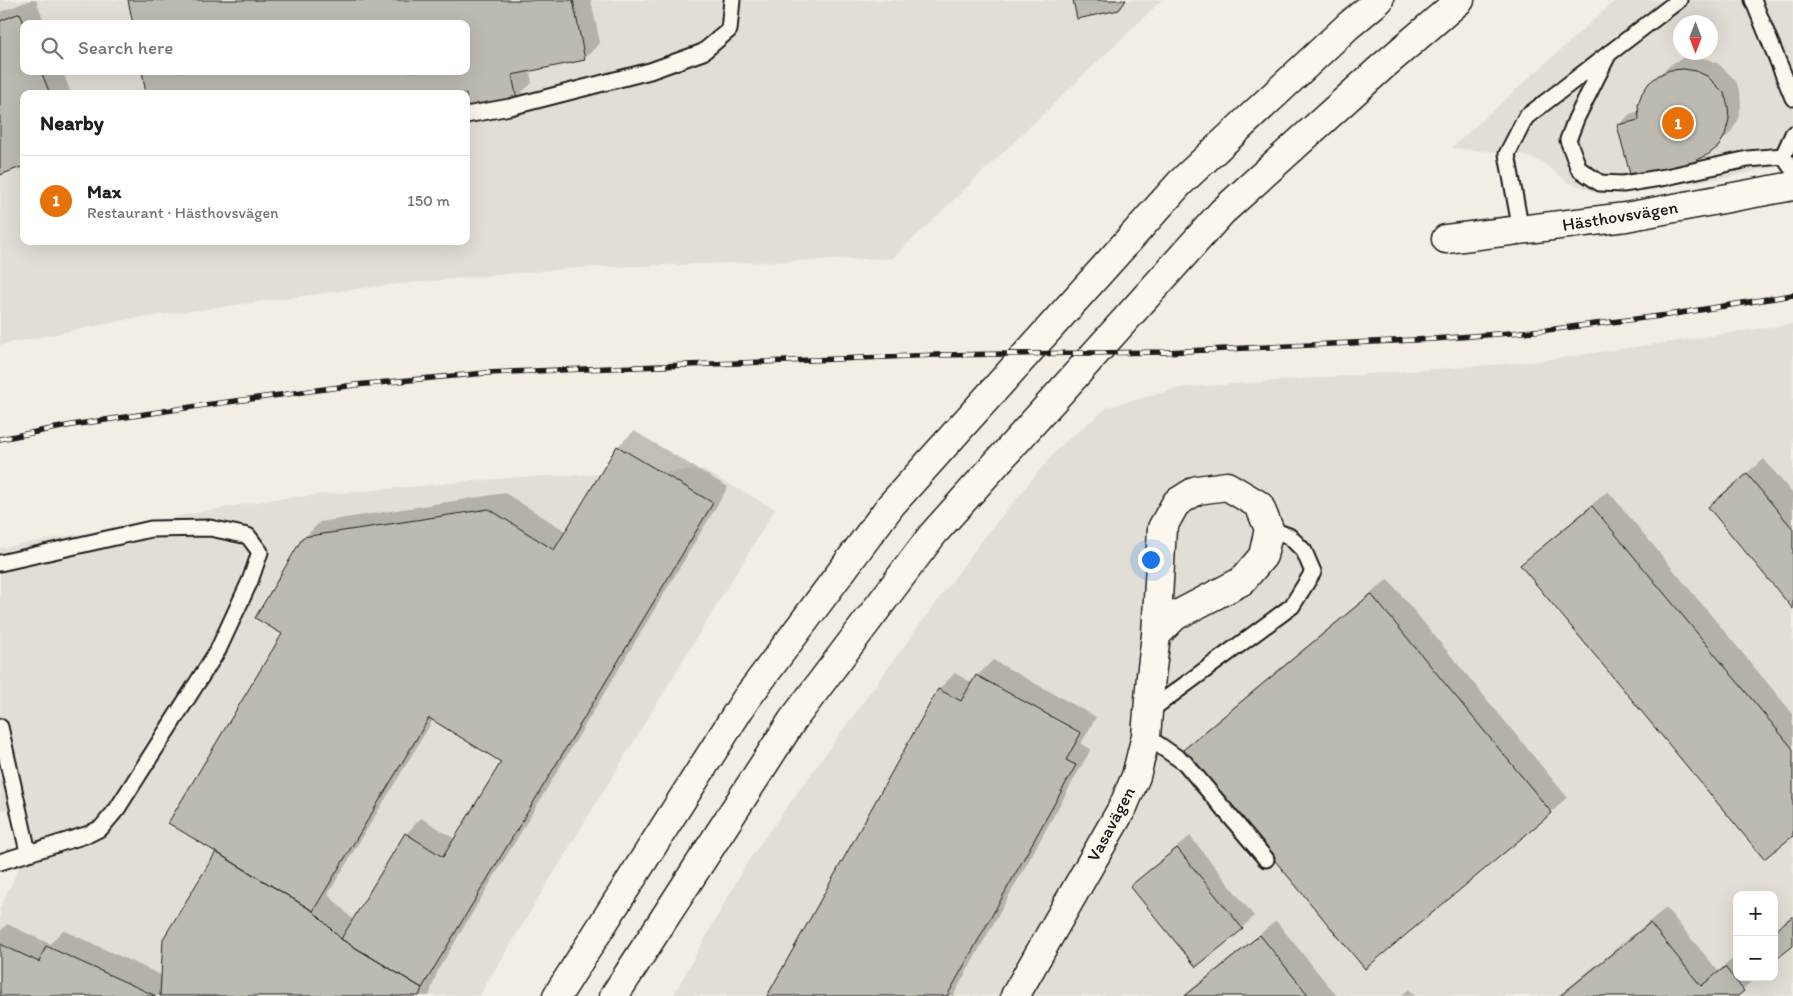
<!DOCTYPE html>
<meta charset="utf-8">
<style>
:root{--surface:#fff;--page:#f6f6f6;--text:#202124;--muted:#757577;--line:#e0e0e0;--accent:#7c3aed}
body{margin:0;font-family:Itim,sans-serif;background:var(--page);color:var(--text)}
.controls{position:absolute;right:15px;bottom:15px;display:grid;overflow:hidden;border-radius:10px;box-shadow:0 5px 20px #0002}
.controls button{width:45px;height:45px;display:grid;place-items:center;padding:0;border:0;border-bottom:1px solid var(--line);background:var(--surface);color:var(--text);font:25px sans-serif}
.compass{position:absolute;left:1673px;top:15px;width:45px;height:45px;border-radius:50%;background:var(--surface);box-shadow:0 5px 20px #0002;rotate:180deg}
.you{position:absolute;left:1150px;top:559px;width:18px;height:18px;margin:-12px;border:4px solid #fff;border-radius:50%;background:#1a73e8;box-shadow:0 0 0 8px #1a73e833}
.badge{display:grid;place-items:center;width:32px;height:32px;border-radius:50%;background:var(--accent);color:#fff;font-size:16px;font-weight:700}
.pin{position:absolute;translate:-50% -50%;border:2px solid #fff;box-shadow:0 1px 5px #0006}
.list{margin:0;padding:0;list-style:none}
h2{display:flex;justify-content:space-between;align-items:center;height:65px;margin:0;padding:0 20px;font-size:21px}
h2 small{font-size:16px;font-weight:400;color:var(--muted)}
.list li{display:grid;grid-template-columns:32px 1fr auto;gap:15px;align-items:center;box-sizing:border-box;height:90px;padding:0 20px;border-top:1px solid var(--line)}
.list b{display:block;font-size:19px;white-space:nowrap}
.list p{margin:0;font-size:16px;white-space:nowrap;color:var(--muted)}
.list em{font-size:16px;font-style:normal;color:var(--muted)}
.icon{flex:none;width:28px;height:28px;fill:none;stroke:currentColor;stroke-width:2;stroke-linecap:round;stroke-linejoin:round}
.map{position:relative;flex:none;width:1793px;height:996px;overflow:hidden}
.search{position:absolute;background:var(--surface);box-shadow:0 5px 20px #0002;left:20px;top:20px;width:450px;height:55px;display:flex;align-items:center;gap:12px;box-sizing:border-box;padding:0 18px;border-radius:10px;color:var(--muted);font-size:19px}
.panel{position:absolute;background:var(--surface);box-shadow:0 5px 20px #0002;left:20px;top:90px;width:450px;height:155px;border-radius:10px}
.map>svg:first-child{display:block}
.built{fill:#e2ded5;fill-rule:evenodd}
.shadow{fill:#0003;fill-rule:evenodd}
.building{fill:#bdbab1;stroke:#1c1c1c}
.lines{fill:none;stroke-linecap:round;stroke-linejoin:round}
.service-casing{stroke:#1c1c1c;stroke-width:19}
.minor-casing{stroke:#1c1c1c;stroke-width:31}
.motorway-casing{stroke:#1c1c1c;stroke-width:31}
.service{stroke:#fbf7ec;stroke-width:15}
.minor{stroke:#fbf7ec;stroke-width:28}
.motorway{stroke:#fbf7ec;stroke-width:28}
.rail-casing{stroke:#1c1c1c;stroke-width:5.5}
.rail{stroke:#fbf7ec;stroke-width:4;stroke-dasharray:11;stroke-linecap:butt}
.labels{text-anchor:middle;stroke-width:5;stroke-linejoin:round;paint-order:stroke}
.street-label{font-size:18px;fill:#1c1c1c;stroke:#fbf7ec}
</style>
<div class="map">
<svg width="1793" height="996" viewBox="0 0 1793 996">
<rect width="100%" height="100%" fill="#f2eee4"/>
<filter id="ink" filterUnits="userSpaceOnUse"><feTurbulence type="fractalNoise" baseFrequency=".02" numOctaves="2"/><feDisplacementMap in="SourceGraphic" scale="10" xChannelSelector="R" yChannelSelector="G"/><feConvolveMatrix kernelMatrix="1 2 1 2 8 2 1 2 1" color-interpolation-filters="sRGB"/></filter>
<g filter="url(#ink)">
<path class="built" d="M0 0H1162L893 258 574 268 378 286 131 319 0 345ZM24 24H466V71H24ZM24 94H466V241H24Z
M1616 0H1793V163L1730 177 1602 194 1569 183 1541 161 1518 154 1451 148ZM1680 22H1710V52H1680Z
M1793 324V996H673L748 861 871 691 980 543 1058 448 1108 407 1179 388 1532 362ZM1737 895H1774V977H1737Z
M703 470 775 509 479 996H0V909L21 863 11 808 0 810V548L274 499 519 477Z"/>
<path class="shadow" d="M31 0H36L45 24H24V71H63L71 94H24L0 174V12Z
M129 0H591L600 43 584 59 530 70 532 83 516 98 466 71V24Z
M1697 57 1708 59 1719 64 1736 81 1740 93 1741 106 1737 122 1731 132 1718 145 1696 163 1681 164 1618 126 1630 114 1640 111 1650 84 1663 71 1673 63 1683 58Z
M634 431 728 487 438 970 429 996H0V932L7 924 50 944 63 930 163 976 218 852 284 633 304 538 320 522 505 493 567 532 618 446ZM433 720 502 761 455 839 421 818 406 834 354 921 328 894Z
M1764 459 1793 494V607L1709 507 1725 491Z
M1608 491 1793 714V834L1522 565 1538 550Z
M1388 579 1567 797 1552 812 1365 967 1185 750 1201 734Z
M993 660 1096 717 1081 744 1091 749 953 996H768L939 689 955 673 972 683 977 676Z
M1190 836 1254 916 1242 928 1132 886 1144 874Z
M1666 908 1718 971 1737 956V977H1756L1736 996H1558Z
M1793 915V944L1774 960V930Z
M1276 921 1337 996H1183Z
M1409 989 1415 996H1401Z"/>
<path class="building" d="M128 0H573L585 60 512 75 517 100 466 109V94H426L425 92 416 94H146L142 71H466V24H133Z
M1073 0H1126L1119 10 1077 19Z
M20 13 24 24V71H41L50 94H24V166L0 175V21Z
M1684 69 1696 71 1707 76 1724 93 1728 106 1729 119 1725 135 1719 146 1709 154 1696 160 1697 164 1681 168 1680 165 1631 178 1617 125 1639 120 1638 104 1642 93 1649 83 1659 75 1670 70Z
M617 446 713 503 422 988 341 939 405 833 443 857 501 762 429 718 313 911 168 823 282 634 255 618 303 537 489 509 554 550Z
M1747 474 1793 529V609L1708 507Z
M1592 506 1793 749V836L1764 859 1520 565Z
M1371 594 1552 813 1365 969 1183 750Z
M976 675 1081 733 1066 760 1076 765 947 996H767L938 689 961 701Z
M1177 848 1243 929 1196 967 1130 886Z
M216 852 313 911 341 939 422 988 419 996H160L163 939Z
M1793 916V946L1774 961V931Z
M1650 923 1701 986 1725 967 1744 991 1738 996H1560Z
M1260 935 1309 996H1185Z
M0 944 39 962 46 946 156 996H0Z"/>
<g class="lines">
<g class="service-casing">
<path id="service" d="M1753 0 1793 98
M1609 53 1576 119 1568 140 1579 169 1600 183 1623 184 1666 177 1748 159 1783 156 1793 170
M466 115 510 107 650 71 703 52 729 30 732 0
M1783 156 1793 134
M1521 231 1507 154 1526 117 1679 0
M0 563 151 529 210 528 248 536 260 552 250 581 218 650 117 809 101 828 89 834 0 862
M1148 712 1292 606 1313 572 1304 551 1289 536 1269 529
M0 727 28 852
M1146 736 1185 763 1266 859"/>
</g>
<g class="minor-casing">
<path id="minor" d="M1446 239 1626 217 1793 186
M1015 996 1123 807 1136 776 1146 736 1151 676 1156 635 1162 528 1176 503 1197 490 1227 486 1259 505 1269 529 1263 556 1242 581 1175 616 1156 635"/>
</g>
<g class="motorway-casing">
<path id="motorway" d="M557 996 746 699 891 505 1180 183 1348 26 1379 0
M614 996 792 721 933 534 1222 212 1382 67 1460 0"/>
</g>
<use href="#service" class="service"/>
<use href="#minor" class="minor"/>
<use href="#motorway" class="motorway"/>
<g class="rail-casing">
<path id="rail" d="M0 439 72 425 205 405 355 385 486 373 937 355 1165 352 1434 339 1547 330 1668 315 1793 295"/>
</g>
<use href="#rail" class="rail"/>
</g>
</g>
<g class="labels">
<g class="street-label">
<text transform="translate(1620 216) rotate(-9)" y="6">Hästhovsvägen</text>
<text transform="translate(1111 824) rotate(-62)" y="6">Vasavägen</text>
</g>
</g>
</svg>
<div class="controls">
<button>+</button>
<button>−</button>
</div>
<svg class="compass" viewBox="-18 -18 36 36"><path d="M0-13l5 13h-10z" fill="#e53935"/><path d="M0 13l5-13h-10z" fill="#757577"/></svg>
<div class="you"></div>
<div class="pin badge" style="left:1678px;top:123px;background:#e8710a">1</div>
<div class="search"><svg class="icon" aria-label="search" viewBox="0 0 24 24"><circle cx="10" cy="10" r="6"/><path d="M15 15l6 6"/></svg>Search here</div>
<section class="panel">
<h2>Nearby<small></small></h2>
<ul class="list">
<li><span class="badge" style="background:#e8710a">1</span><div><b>Max</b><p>Restaurant · Hästhovsvägen</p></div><em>150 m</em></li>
</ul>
</section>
</div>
